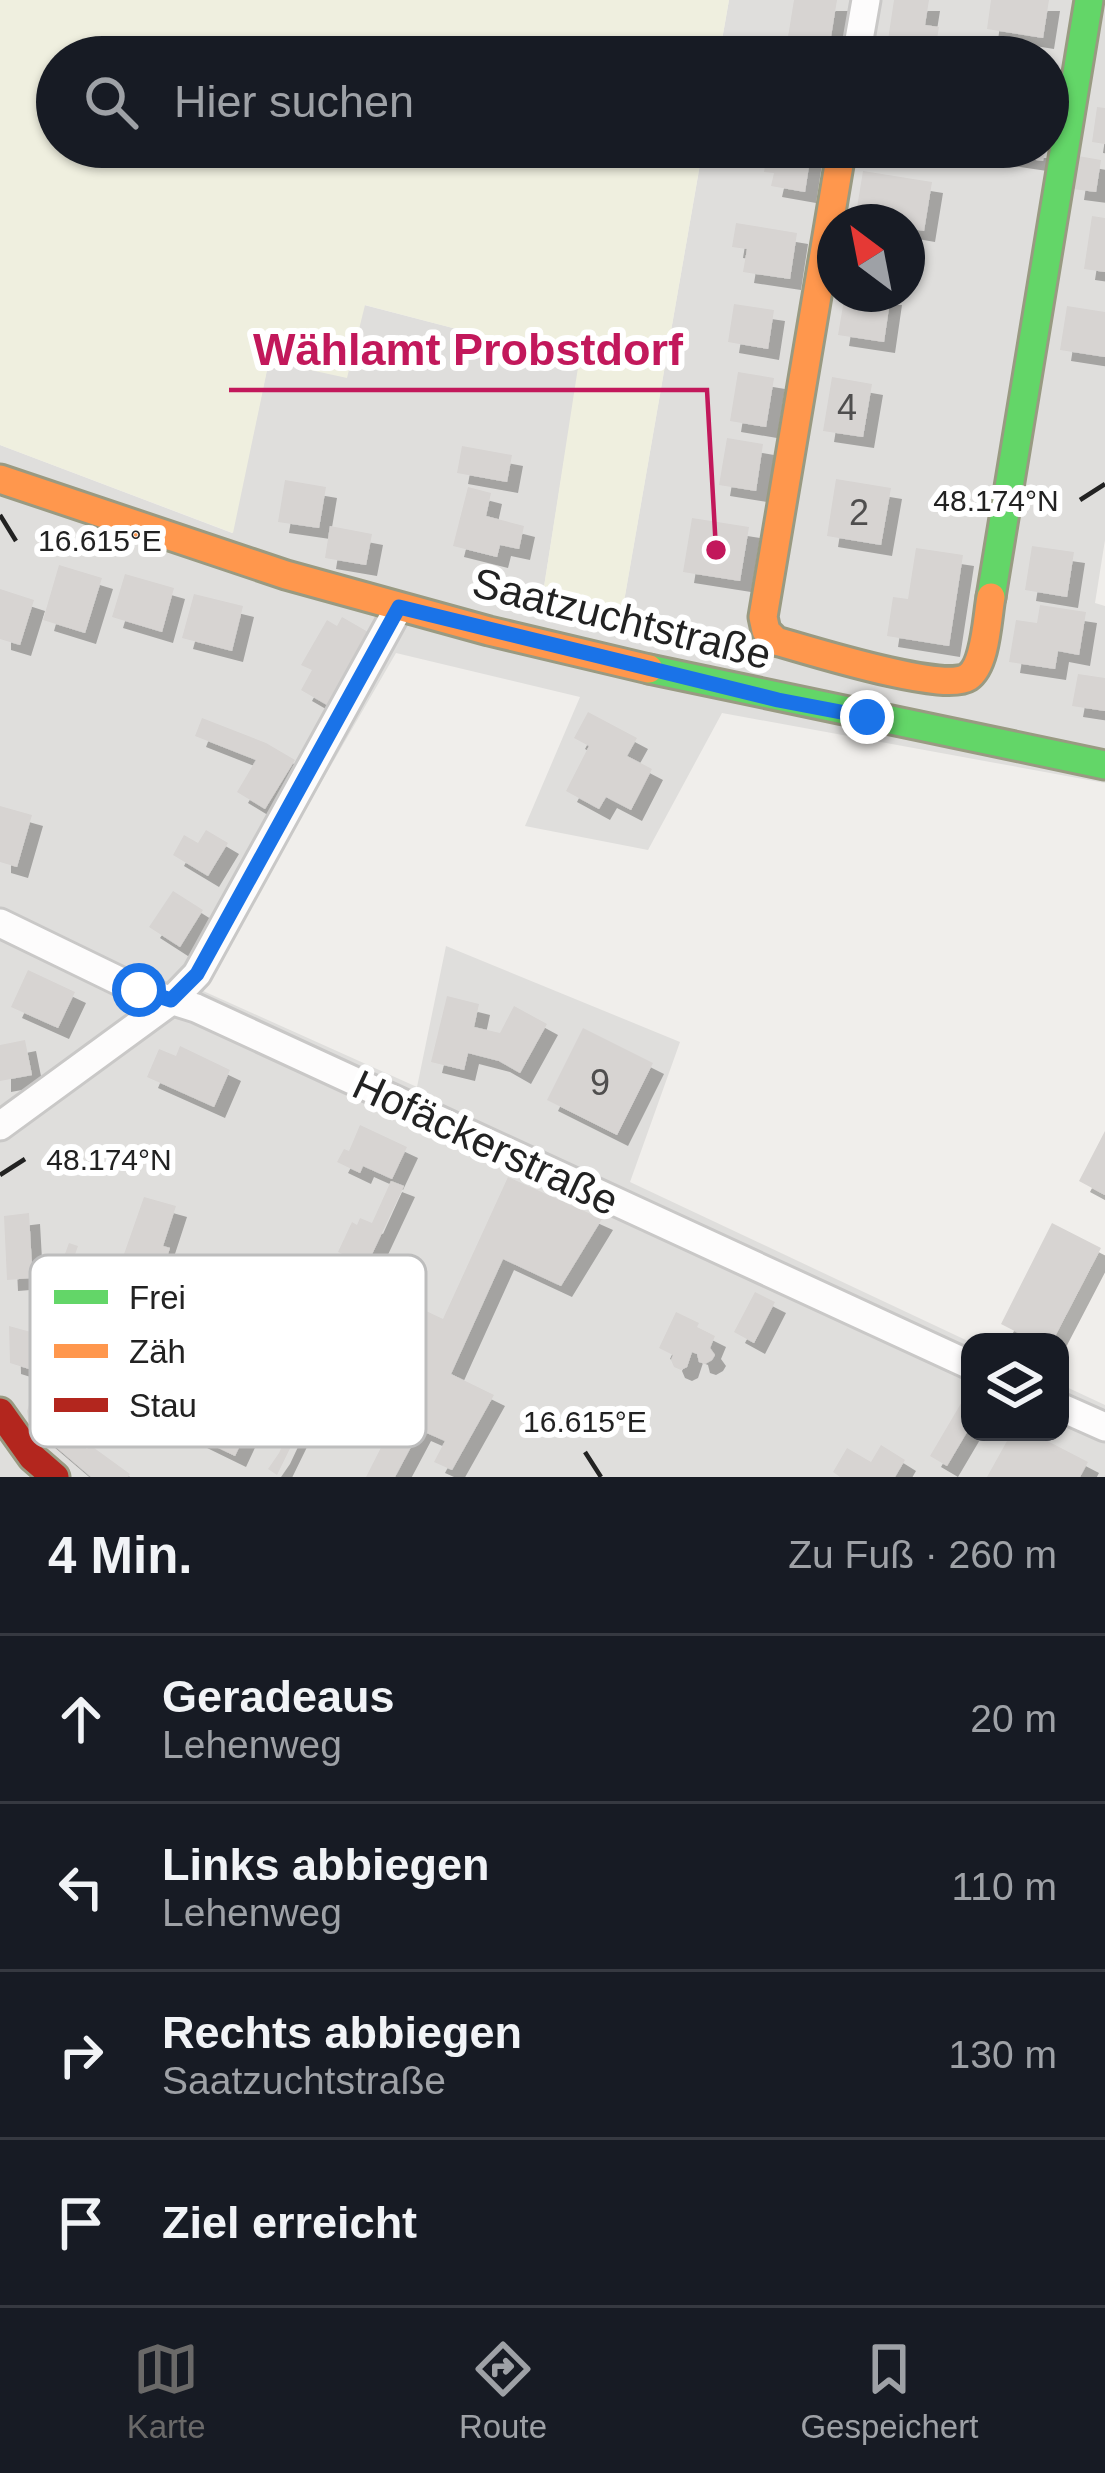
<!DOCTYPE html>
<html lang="de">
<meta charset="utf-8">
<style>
:root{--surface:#171b24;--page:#20242c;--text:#f1f3f6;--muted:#9ea1a6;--line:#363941;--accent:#6a6968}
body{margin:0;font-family:Arial,sans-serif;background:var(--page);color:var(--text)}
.controls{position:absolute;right:36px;bottom:36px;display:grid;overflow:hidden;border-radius:24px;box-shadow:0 3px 9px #0004}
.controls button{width:108px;height:108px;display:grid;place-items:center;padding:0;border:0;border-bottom:3px solid var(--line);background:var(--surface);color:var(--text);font:60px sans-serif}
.compass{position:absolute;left:817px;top:204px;width:108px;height:108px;border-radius:50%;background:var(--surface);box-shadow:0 3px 9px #0004;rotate:328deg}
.stop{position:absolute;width:36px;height:36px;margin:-27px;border:9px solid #1a73e8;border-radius:50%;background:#fff}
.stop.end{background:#1a73e8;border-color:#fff;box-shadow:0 3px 12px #0008}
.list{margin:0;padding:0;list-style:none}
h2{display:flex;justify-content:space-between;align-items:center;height:156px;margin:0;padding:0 48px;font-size:51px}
h2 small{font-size:39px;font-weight:400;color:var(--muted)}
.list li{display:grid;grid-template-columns:78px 1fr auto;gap:36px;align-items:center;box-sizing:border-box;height:168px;padding:0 48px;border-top:3px solid var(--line)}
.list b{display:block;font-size:45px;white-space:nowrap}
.list p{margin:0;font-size:39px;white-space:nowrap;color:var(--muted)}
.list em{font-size:39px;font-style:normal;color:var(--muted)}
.icon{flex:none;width:66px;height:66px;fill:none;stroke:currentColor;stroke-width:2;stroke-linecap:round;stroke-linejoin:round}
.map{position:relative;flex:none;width:1105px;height:1477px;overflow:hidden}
.search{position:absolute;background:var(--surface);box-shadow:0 3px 9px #0004;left:36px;right:36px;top:36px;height:132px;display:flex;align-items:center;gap:30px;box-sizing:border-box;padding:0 42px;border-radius:66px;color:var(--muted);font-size:45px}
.sheet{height:828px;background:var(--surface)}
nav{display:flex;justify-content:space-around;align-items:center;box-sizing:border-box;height:168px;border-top:3px solid var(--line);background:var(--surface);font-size:33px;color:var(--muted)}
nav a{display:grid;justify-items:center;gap:6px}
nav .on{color:var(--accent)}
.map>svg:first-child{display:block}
.residential{fill:#dfdedc;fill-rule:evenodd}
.farmland{fill:#efefdf}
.building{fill:#d7d4d2;filter:url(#shadow)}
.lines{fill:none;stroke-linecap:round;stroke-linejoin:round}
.street-casing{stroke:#c9c8c7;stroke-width:33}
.fast-casing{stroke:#999a82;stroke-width:33}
.slow-casing{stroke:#999a82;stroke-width:33}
.jam-casing{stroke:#999a82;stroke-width:33}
.street{stroke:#fdfcfc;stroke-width:27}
.fast{stroke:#63d668;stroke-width:27}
.slow{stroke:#ff974d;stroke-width:27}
.jam{stroke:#b3261e;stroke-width:27}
.route{stroke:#1a73e8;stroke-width:15}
.ticks{fill:none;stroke:#222;stroke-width:4.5}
.labels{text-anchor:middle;stroke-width:12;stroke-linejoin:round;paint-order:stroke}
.number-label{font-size:36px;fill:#4f4e4e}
.street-label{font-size:42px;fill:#222;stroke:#fff}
.key{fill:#fff;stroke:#bdbdbd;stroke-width:3}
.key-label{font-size:33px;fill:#222}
.ticks-label{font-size:30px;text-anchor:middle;fill:#222;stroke:#fff;stroke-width:12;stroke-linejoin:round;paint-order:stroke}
.leader{fill:none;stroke:#c2185b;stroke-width:4.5}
.callout-dot{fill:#c2185b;stroke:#fff;stroke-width:4.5}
.callout-label{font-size:45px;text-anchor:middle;font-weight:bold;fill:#c2185b;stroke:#fff;stroke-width:12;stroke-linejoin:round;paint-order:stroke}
</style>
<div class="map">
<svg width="1105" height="1477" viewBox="0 0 1105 1477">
<defs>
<filter id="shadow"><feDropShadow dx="11" dy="11" stdDeviation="0" flood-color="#0004"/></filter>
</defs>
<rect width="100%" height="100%" fill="#f0eeeb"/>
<path class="residential" d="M729 0H1105V540L1095 603 1105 606V783L722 713 648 850 525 826 580 697 396 653 201 990 417 1087 446 946 680 1042 630 1182 970 1342V1432H1060V1384L1105 1405V1477H0V445L232 533 269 360 364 305 580 361 542 599 620 624 703 147H1048V57H719ZM835 222H907V294H835Z"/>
<path class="farmland" d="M0 0H729L719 57H57V147H703L620 625 542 600 579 361 365 305 347 378 269 361 233 533 0 445Z"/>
<path class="building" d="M794 0H837L829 49 787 43Z
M894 0H929L925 25 939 27 934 57 886 53Z
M991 0H1049L1043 38 987 29Z
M1097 107 1105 108V144L1092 142Z
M768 147H812L805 192 771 186 774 173 764 172Z
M996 147H1045L1043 161 995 154Z
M1078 156 1101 160 1096 192 1073 189Z
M863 171 932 182 924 231 907 228V222L855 220Z
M1092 216 1105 218V272L1084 269Z
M736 223 797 233 790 279 743 272 747 249 732 247Z
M845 294H891L884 342 838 335Z
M734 304 774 310 768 349 728 342Z
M1067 306 1105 312V357L1060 350Z
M738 372 774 378 766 427 730 421Z
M832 377 872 384 863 437 823 431Z
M727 438 763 444 756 491 719 485Z
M462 446 512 455 507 482 457 473Z
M836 479 891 488 881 545 827 536Z
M285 480 326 487 319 528 278 522Z
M468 487 491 493 486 516 524 526 519 549 500 545 497 557 453 546Z
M692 518 749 527 740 581 683 572Z
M330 526 372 534 366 565 325 558Z
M1032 546 1074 552 1067 597 1025 590Z
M916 548 963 555 949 646 887 636 893 597 908 599Z
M59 565 102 578 85 633 43 620Z
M125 574 174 588 162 632 112 617Z
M0 589 34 600 20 645 0 639Z
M194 594 243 606 232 651 182 638Z
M1040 605 1086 612 1079 655 1058 651 1055 669 1009 662 1016 620 1037 623Z
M342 617 368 632 327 705 301 690 312 670 301 665 327 620 337 626Z
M1078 674 1105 678V711L1072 706Z
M588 712 637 738 627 756 652 769 631 810 606 797 599 809 566 791 589 746 574 738Z
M202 718 266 743 295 760 265 809 237 792 256 760 195 736Z
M0 806 32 815 17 867 0 862Z
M206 830 228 843 208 876 173 855 184 835 198 843Z
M173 891 203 910 180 947 149 927Z
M28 970 75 992 58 1028 11 1007Z
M447 996 479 1004 474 1027 500 1033 514 1006 547 1024 520 1073 499 1061 468 1053 464 1070 431 1062Z
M583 1028 653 1063 617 1135 547 1100Z
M25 1040 32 1075 0 1081V1045Z
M180 1046 230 1070 214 1107 147 1077 159 1049 176 1056Z
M360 1125 407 1147 392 1179 363 1166 360 1173 337 1162 344 1149 349 1151Z
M1105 1131V1195L1079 1181Z
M508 1177 602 1219 561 1286 503 1259 451 1374 494 1395 452 1470 434 1462 445 1441 420 1430 395 1477H366L423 1365 409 1359 412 1355 403 1351 417 1319 420 1320 424 1310 443 1319Z
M391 1181 404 1186 367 1265 338 1252 352 1222 357 1225 360 1218 372 1223Z
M144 1197 176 1206 163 1246 170 1248 156 1290 116 1277Z
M29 1213 32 1266 61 1265 69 1243 78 1246 68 1275 7 1280 4 1216Z
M1052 1223 1101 1248 1052 1342H1036L1001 1324Z
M394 1280 409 1287 358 1401 329 1387 327 1393 319 1389 277 1475 268 1469 279 1453 340 1323 356 1329 339 1369 351 1374 364 1348 372 1352 380 1335 371 1331Z
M755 1292 775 1302 754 1343 734 1332Z
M259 1301 299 1319 235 1456 192 1435Z
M676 1312 699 1323 697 1327 715 1336 710 1348 715 1355 712 1360 705 1364 699 1362 697 1354 692 1352 687 1367 681 1370 674 1367 671 1360 673 1355 659 1348Z
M9 1326 49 1337 51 1331 87 1345 81 1363 71 1360 64 1380 10 1363Z
M970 1388V1427L947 1466 930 1456Z
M32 1396 50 1400 47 1413 87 1449 90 1445 130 1474 128 1477H91L29 1424 27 1411Z
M1012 1432H1030L1088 1462 1080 1477H987Z
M881 1445 905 1460 895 1477H840L833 1472 847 1448 871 1462Z"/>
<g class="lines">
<g class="street-casing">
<path id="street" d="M856 57 866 0
M0 923 138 990 196 1008 970 1365
M0 1126 171 1001 197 974 399 607
M1060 1407 1105 1427"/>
</g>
<g class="fast-casing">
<path id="fast" d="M991 597 1089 0
M649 669 1105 765"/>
</g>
<g class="slow-casing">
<path id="slow" d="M842 147 763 617 766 631 776 641C808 650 944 693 968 677 986 665 987 618 991 597
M0 479 286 575 489 631 649 669"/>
</g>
<g class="jam-casing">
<path id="jam" d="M0 1412 32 1457 55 1477"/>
</g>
<use href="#street" class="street"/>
<use href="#fast" class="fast"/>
<use href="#slow" class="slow"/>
<use href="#jam" class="jam"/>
</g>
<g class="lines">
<path class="route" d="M139 990 171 1000 197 974 399 607 778 700 867 717"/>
</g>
<path class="ticks" d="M1080 500 1105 484M0 515 16 541M0 1175 25 1159M585 1452 601 1477"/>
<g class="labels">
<g class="number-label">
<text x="847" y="420">4</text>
<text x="859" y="525">2</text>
<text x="600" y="1095">9</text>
</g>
<g class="street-label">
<text transform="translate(622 618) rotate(14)" y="15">Saatzuchtstraße</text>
<text transform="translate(486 1142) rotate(25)" y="15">Hofäckerstraße</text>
</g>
</g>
<rect x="30" y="1255" width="396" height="192" rx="18" class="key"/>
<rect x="54" y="1290" width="54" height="14" fill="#63d668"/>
<rect x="54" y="1344" width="54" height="14" fill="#ff974d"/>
<rect x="54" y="1398" width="54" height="14" fill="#b3261e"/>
<g class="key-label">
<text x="129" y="1309">Frei</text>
<text x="129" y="1363">Zäh</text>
<text x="129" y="1417">Stau</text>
</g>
<g class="ticks-label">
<text x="996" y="511">48.174°N</text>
<text x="100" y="551">16.615°E</text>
<text x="109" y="1170">48.174°N</text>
<text x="585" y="1432">16.615°E</text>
</g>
<path class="leader" d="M716 550L707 390H229"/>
<circle class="callout-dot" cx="716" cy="550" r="12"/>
<g class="callout-label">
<text x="468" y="365">Wählamt Probstdorf</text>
</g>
</svg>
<div class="controls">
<button><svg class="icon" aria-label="layers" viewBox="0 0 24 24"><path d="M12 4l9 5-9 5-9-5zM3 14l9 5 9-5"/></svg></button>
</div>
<svg class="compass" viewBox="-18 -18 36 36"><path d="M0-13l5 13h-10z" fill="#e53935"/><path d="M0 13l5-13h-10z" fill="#9ea1a6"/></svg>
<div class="stop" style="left:139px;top:990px"></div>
<div class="stop end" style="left:867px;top:717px"></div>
<div class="search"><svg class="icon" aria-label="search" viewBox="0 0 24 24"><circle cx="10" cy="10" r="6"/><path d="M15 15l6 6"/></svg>Hier suchen</div>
</div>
<section class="sheet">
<h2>4 Min.<small>Zu Fuß · 260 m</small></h2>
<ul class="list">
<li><svg class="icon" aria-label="ahead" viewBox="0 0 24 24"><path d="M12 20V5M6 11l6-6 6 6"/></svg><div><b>Geradeaus</b><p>Lehenweg</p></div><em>20 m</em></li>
<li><svg class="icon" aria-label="left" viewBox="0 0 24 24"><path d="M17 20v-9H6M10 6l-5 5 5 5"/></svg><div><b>Links abbiegen</b><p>Lehenweg</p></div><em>110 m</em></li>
<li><svg class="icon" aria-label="right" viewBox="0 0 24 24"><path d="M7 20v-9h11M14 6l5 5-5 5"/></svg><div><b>Rechts abbiegen</b><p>Saatzuchtstraße</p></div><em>130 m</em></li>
<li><svg class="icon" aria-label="arrive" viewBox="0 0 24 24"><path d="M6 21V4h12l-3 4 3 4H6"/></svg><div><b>Ziel erreicht</b></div></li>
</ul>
</section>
<nav>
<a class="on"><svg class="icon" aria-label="map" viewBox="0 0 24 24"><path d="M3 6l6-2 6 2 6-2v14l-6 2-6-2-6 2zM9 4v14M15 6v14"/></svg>Karte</a>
<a><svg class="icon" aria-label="directions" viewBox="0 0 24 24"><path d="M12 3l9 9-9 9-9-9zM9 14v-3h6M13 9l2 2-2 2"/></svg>Route</a>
<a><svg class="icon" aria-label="saved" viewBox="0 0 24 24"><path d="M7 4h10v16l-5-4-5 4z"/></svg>Gespeichert</a>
</nav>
